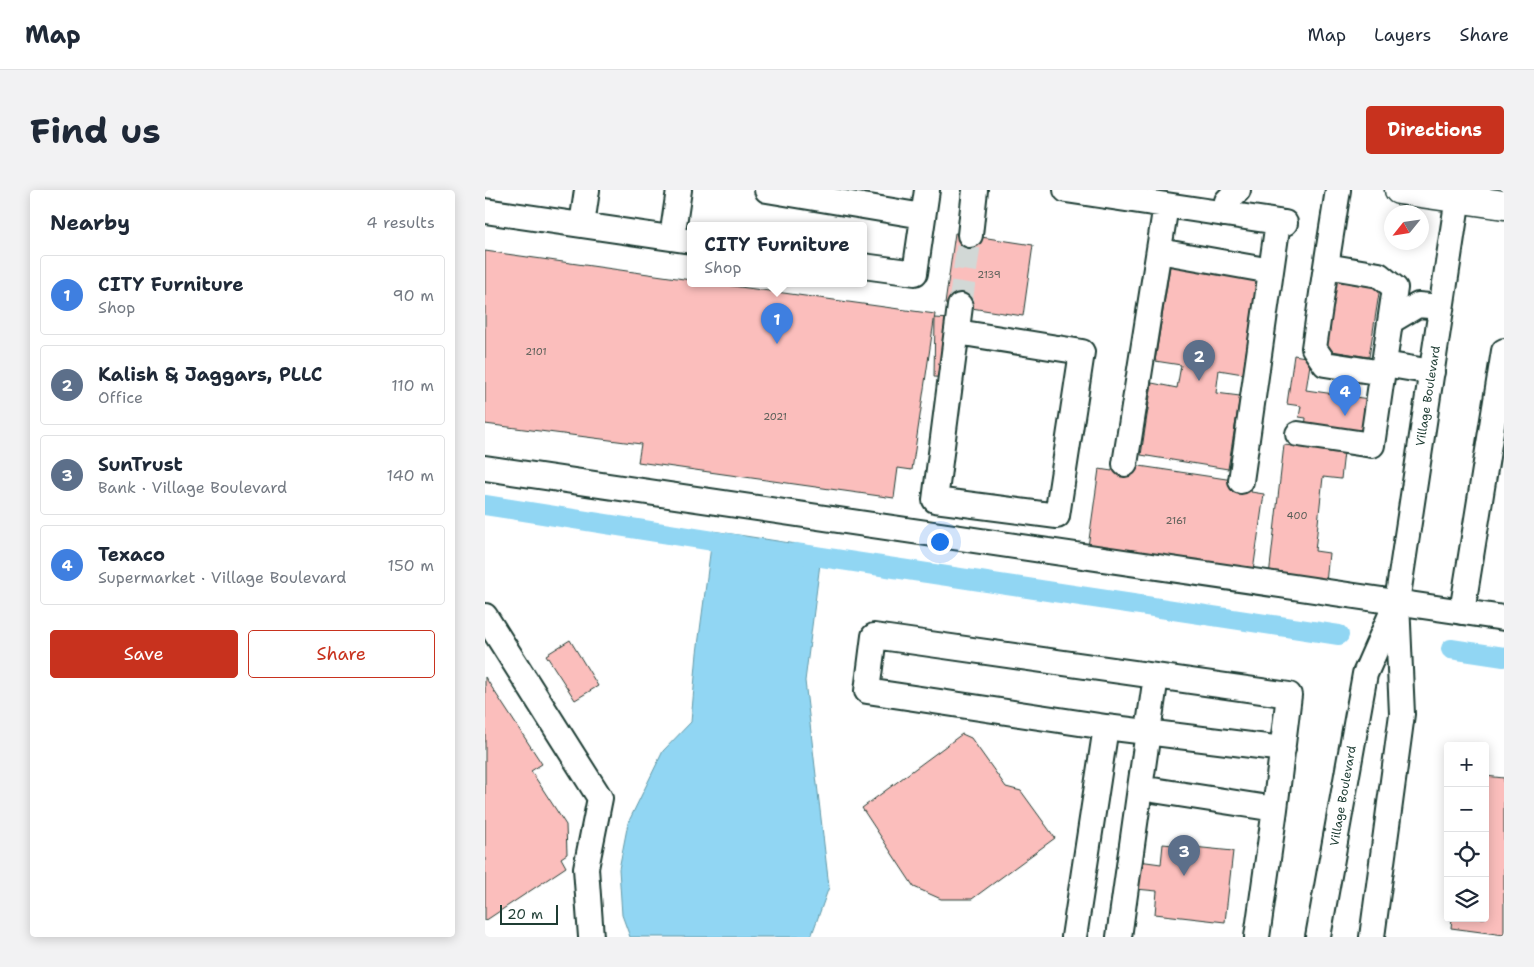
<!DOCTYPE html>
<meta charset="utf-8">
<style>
:root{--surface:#fff;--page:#f2f2f3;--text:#1f2937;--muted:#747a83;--line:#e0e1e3;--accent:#c8321e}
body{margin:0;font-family:"Shantell Sans",sans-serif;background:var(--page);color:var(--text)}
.controls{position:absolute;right:15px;bottom:15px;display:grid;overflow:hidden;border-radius:5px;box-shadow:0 2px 12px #0003}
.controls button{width:45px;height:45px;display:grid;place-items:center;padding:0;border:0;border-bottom:1px solid var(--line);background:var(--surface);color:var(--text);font:25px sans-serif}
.compass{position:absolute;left:899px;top:15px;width:45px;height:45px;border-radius:50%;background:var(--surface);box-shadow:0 2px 12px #0003;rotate:240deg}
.scale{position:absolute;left:15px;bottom:12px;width:58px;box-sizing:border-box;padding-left:5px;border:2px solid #1f3d34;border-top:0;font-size:14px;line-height:18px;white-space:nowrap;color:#1f3d34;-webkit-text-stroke:4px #fff;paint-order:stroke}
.you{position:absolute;left:454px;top:351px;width:18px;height:18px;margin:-12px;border:4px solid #fff;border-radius:50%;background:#1a73e8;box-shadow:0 0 0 8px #1a73e833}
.badge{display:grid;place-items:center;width:32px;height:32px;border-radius:50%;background:var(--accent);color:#fff;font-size:16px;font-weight:700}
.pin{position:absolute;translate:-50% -41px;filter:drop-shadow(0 1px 2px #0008)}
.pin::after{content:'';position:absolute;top:26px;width:18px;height:15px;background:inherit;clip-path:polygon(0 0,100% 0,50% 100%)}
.popup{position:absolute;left:202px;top:32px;width:180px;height:65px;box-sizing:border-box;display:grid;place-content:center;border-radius:5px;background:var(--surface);filter:drop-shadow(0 1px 4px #0005);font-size:16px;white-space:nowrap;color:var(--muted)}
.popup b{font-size:19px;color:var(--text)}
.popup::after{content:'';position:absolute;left:50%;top:100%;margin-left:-10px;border:10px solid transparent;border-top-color:var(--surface)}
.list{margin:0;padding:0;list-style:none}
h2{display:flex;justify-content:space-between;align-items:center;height:65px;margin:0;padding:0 20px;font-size:21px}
h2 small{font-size:16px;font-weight:400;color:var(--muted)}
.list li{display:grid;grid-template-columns:32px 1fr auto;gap:15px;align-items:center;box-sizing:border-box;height:80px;margin:0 10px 10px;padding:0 10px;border:1px solid var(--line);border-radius:5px}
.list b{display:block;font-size:19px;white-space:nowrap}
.list p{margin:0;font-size:16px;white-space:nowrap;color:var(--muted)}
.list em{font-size:16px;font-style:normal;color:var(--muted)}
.actions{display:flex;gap:10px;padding:15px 20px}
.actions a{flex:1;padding:11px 0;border:1px solid var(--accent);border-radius:5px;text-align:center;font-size:18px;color:var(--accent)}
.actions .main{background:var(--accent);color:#fff}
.icon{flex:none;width:28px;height:28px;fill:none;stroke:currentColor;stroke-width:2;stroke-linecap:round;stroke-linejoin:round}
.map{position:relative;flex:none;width:1019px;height:747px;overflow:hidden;border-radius:5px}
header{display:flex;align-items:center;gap:30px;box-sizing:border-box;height:70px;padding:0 25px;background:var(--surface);border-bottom:1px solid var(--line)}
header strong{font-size:24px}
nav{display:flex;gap:28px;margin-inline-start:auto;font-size:18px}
.intro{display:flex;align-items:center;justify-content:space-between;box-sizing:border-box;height:120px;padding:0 30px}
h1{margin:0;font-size:35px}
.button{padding:12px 22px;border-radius:5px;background:var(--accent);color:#fff;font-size:18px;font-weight:700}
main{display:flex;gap:30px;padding:0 30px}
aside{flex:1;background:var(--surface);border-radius:5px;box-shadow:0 2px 12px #0003}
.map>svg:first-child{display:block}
.water{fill:#91d6f3;stroke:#6399a7}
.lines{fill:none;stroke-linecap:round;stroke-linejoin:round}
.canal{stroke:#91d6f3;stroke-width:20}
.building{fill:#fbbebc;stroke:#1f3d34}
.minor-tunnel{stroke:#d2d8d6;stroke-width:24;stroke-dasharray:24 12;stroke-linecap:butt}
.minor-casing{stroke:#1f3d34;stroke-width:28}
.major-casing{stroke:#1f3d34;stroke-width:31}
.minor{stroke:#fff;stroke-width:24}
.major{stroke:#fff;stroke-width:28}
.labels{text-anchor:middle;stroke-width:4.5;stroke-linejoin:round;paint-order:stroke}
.number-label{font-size:10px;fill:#565d56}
.street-label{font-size:12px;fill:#1f3d34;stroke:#fff}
</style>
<header>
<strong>Map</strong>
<nav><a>Map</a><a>Layers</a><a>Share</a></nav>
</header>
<div class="intro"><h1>Find us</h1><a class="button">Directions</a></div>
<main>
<aside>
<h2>Nearby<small>4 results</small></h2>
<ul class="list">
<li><span class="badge" style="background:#3f7fe0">1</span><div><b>CITY Furniture</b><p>Shop</p></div><em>90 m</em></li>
<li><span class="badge" style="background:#5c6f8a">2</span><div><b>Kalish &amp; Jaggars, PLLC</b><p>Office</p></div><em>110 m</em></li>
<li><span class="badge" style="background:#5c6f8a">3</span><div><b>SunTrust</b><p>Bank · Village Boulevard</p></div><em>140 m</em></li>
<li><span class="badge" style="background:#3f7fe0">4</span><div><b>Texaco</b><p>Supermarket · Village Boulevard</p></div><em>150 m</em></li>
</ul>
<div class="actions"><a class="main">Save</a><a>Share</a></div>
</aside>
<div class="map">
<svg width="1019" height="747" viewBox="0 0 1019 747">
<rect width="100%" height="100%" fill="#fff"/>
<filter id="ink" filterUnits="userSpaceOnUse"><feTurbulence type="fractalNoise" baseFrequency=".02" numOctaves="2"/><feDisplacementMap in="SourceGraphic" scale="10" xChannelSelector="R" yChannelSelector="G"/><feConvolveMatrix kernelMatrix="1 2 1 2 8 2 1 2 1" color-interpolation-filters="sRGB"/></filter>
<g filter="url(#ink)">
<path class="water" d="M228 341 337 358 320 491 344 697 326 747H145L137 725 134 679 143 633 178 561 206 532 212 463Z"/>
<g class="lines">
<path class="canal" d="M0 315 254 355
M310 363 854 445
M966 459 1019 467"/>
</g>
<path class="building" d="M470 43 548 55 538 126 460 114Z
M0 61 206 90V93H226L450 124 427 280 413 278 409 308 153 272 156 254 0 234Z
M685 76 772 89 758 184 734 180 731 203 755 206 743 279 656 265 667 193 692 198 696 175 670 171Z
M851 91 895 97 884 167 841 160Z
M450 128 466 129 464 188 449 187Z
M809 165 826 168 821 200 884 209 878 246 820 237 821 228 814 227 816 216 802 214Z
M799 255 859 262 856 289 838 287 830 361 844 363 841 393 784 386Z
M628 272 768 293 766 302 779 304 768 381 603 357 614 279 627 281Z
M85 450 113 496 90 510 61 465Z
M0 487 57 574 46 581 81 635 82 664 76 668 81 677 0 731Z
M477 544 486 548 521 597 536 601 570 648 487 709H456L429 697 377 618Z
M1000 586 1019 588V745L966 738 967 728H1000Z
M678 654 748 661 740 732 670 724 672 701 651 699 654 671 676 674Z"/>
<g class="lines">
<path class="minor-tunnel" d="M475 116 485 45"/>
<g class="minor-casing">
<path id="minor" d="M282 0 438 26
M581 0 800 33
M0 21 206 51
M739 24 742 11 753 0
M97 35 102 0
M485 45 490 0
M187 48 194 0
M674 61 786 81
M378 76 430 83 442 0
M841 76 829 158 840 174 898 183
M906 131 933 115 956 117
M472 142 597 162 572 326 450 310 475 116
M899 174 947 182
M813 244 887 255 910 98 894 85 841 76 853 0
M640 274 681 15
M0 278 1019 428
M756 291 793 32
M977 422 1019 161
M0 426 115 608 101 678 106 747
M655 598 671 486
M790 619 804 505 389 446 382 501 621 537 798 559
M589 747 621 537
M634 747 655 598 790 619 772 747
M833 747 880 484 909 418
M887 747 917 524 912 412 974 0"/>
</g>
<g class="major-casing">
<path id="major" d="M914 0 1019 15"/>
</g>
<use href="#minor" class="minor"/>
<use href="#major" class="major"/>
</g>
</g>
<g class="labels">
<g class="number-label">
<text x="504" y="88">2139</text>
<text x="51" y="165">2101</text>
<text x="290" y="230">2021</text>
<text x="812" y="329">400</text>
<text x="691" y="334">2161</text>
</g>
<g class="street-label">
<text transform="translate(943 206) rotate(-81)" y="4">Village Boulevard</text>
<text transform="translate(858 606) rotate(-80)" y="4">Village Boulevard</text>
</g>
</g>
</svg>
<div class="controls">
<button>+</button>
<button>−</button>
<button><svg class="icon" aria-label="locate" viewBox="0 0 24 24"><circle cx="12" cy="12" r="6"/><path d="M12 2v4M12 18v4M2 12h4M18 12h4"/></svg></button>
<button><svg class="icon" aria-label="layers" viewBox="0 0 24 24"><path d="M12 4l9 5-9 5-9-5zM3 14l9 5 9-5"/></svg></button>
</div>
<svg class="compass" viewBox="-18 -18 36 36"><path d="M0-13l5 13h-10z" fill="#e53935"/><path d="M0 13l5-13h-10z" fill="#747a83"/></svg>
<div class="scale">20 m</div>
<div class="you"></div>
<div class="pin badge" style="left:292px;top:154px;background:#3f7fe0">1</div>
<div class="popup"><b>CITY Furniture</b>Shop</div>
<div class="pin badge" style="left:714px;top:191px;background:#5c6f8a">2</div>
<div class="pin badge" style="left:699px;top:686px;background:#5c6f8a">3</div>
<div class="pin badge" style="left:860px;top:226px;background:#3f7fe0">4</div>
</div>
</main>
